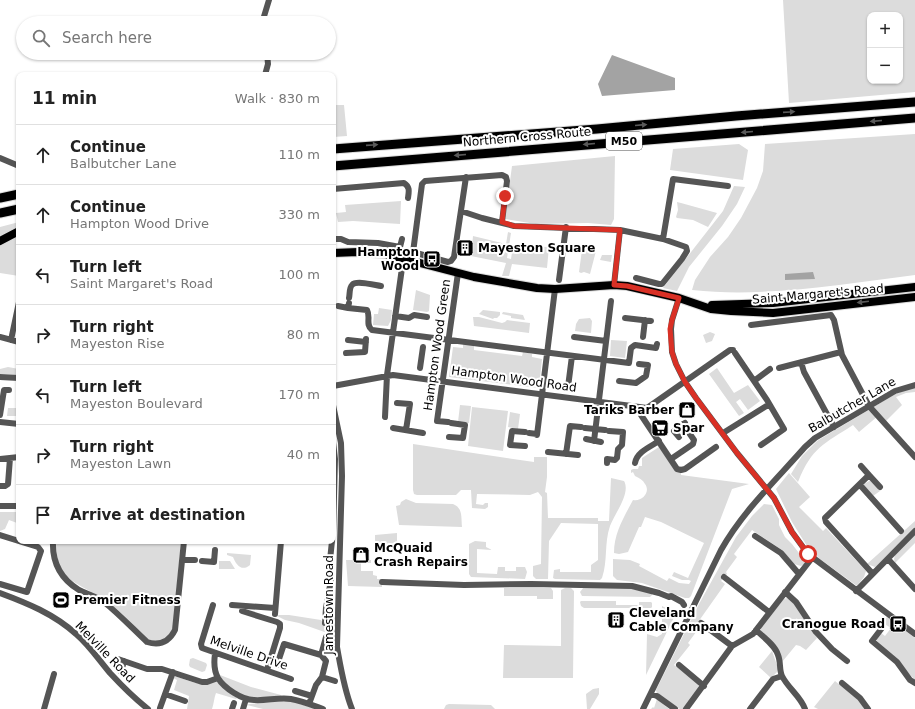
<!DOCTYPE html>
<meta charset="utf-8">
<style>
:root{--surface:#fff;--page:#f2f2f2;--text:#222;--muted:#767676;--line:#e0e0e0}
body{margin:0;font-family:"DejaVu Sans",sans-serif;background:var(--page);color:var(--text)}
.controls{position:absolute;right:12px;top:12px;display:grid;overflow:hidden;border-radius:8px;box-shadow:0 1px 3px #0004}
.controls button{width:36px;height:36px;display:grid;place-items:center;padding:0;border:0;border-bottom:1px solid var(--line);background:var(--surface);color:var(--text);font:20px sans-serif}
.stop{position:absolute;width:12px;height:12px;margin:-9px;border:3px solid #d93025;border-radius:50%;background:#fff}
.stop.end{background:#d93025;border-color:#fff;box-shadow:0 1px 4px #0008}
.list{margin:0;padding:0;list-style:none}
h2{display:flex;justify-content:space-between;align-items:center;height:52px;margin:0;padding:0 16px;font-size:17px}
h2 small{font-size:13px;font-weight:400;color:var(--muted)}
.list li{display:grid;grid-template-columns:26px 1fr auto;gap:12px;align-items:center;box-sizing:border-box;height:60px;padding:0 16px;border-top:1px solid var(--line)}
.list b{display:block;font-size:15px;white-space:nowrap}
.list p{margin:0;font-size:13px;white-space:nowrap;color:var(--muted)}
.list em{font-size:13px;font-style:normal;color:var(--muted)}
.icon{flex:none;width:22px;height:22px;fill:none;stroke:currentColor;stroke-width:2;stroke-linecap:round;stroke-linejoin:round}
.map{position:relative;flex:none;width:915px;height:709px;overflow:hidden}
.search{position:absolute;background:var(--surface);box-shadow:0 1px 3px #0004;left:16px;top:16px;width:320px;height:44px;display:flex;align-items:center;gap:10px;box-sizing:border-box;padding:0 14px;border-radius:22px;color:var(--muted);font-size:15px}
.panel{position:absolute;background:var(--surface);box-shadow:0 1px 3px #0004;left:16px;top:72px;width:320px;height:472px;border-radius:8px}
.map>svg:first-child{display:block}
.green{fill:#dcdcdc;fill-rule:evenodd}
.water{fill:#a3a3a3}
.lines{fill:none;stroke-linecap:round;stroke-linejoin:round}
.major-casing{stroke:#dbdbdb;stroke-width:10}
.highway-casing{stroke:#dbdbdb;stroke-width:11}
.minor{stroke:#555;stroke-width:6}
.major{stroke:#000;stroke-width:8}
.highway{stroke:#000;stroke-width:9}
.oneway{fill:#595959}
.route{stroke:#d93025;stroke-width:5}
.labels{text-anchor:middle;stroke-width:4;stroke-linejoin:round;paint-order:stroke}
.shield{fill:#fff;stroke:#4c4c4c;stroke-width:1}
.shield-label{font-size:11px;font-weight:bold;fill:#000}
.street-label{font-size:12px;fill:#000;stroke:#fff}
.poi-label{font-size:12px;font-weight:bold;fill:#000;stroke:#fff;text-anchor:start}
</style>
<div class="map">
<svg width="915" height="709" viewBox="0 0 915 709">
<rect width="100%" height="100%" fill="#fff"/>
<path class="green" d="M783 0H915V92L789 103ZM870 15H900V81H870Z
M333 105H344L347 136 333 137Z
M915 134V275C842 284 765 298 692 290L695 280 710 257 728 237 741 218 757 188 763 171 765 144Z
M739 144 748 150 743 180 670 170 673 149Z
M615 156 614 219 611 225 588 223 536 224 505 219 512 166Z
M734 186 745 187 737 204 722 226 689 267 677 291 663 288 723 211Z
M401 201 400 224 353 221 338 222 336 213 346 212 345 205Z
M677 202 681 203 717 213 708 227 693 220 677 218 676 217 678 210Z
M19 222V227L0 237V227Z
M508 232 511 233 507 258 511 259 513 246 549 247 547 268 512 264 509 276H502L506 263 471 256 473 236 506 244Z
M19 235V276L0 273V246Z
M582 250 596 251 590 274 584 272 581 273 579 272Z
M602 255H612L611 262 600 260Z
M416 290 430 295 429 311 427 312 413 310Z
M379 308 392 310 391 320 388 326 373 325 374 314H378Z
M483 310 500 312V315L497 318H494L493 319 479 314Z
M503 312 523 315 525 320 511 318V316L502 314Z
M473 317H479L502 323 505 322 507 320 530 323 529 333 474 326Z
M590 318 592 321 591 333 575 331 576 324 579 319Z
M710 332 715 334 712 341 706 343 703 335Z
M611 340 627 341 625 358 610 356Z
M463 344 474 345V350L522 356 523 352 532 354V357L542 359 539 388 449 377 453 347 463 348Z
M8 367 19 369V375L0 374V369Z
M717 368 734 393 748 385 760 401 748 410 740 399 736 402 744 413 739 416 709 374Z
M915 387V392L906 393 896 397 902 405 884 423 878 416 859 432 853 425C824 444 812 447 798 482L791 474 802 456 817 441 895 394Z
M460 405 471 406 469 423 458 422Z
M472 407 508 411 503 451 468 446Z
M8 408H19V416H7Z
M510 412 520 414 518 429 508 427Z
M413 444 534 462V457H547V477L545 492 547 493 548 518H598V521H609L611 478 624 481C631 493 615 513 610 526 604 543 608 561 602 578L600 580 555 579 553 578 554 570 560 569V572H591V565L598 560V524L561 523 549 541 548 579H536L533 576V566L541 564 542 497 538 492 530 495 477 494 476 504 483 505 485 503H488V507L485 509 472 508 471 490H461L456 495H417L414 494 413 490Z
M659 447 676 471 681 473V475L749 484 732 489 691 596 689 598H685L642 583 617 580 613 576V559L630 560 640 564 639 566 667 581 669 578 679 583 689 584 691 581 689 580H682L672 576 674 572 688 578 704 543 661 522 645 517 641 527H639L628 552 619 554 614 553C614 533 624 517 633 500 642 502 651 492 645 484 643 480 639 478 635 476L633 472 631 473V470L633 469H638L639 466H642V458Z
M789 473 810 497 799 507 823 531 826 528 866 571 864 577 857 586 820 559 807 546 792 522 776 489Z
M871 480 880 491 873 496 864 486V484Z
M406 499 416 503 453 504C463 508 461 517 462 527L399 525 396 506 400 505 401 502Z
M764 504 772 505 779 519V525L785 537 792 544 802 557 806 558 804 564 801 566 794 564 782 550 752 530 734 554 737 557 726 572 727 574 721 581 725 584 696 625 699 628 688 643 690 645 674 665 698 683 699 688 683 709H680L657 694 656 690 699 604 736 537 752 516Z
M0 512H19V519L17 523 9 520 5 529 0 531Z
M915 521V528L878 565 875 567 867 564Z
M397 533V543L375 545V535Z
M915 534V543L895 563 894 559 895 555Z
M56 541H181L173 628C167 640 160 643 147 639 135 626 121 611 106 601 80 582 55 583 56 541Z
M475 541 486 542V547L492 550 477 549V573L497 574 498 567H505V571H516V567H525L527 572 525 579 471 577 469 574V544Z
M227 553 251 555 250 565C242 572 236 565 233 557L227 555Z
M346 560H371V563H361V571H373V575L377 576V579H382V587L348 586Z
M219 561H230L235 569H219Z
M584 587 627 588 652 593V595L650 597 582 596 580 592Z
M504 588H551L553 591V599H537V596H504Z
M565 588H571L574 591 573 678H503L504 645 561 646V590Z
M787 598C798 602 811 628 817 638L806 650 800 646 796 645 782 662 761 632V627L784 599Z
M581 601H616V605H639V602H651L652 603V607L651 608H584L581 606 580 602Z
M662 606 676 613 646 675 647 634 657 637 662 634Z
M279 615H289L321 620 323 623H327L329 620 333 621V635L299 623 285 620 277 616Z
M887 617 915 638V680L876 640 881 633 885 636 891 628 883 623Z
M772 651 778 668 777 672 771 678 759 667Z
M193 658 206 663 207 665 205 671 202 672 190 667 189 665 190 659Z
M220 675 251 687 281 695 282 698C271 697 260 699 250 697 239 696 224 684 220 675Z
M173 677H177C192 681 201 688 216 681L237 698 236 699 216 693C214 698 214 703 212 709H187L189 696 174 690 177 680 173 678Z
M835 681 861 702 864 709H818L814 707Z
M599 688V694L590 709H587L586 694 593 689Z
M657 699 669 709H651L653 707 654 708Z
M290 701 316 709H263L247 705C250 703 284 701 290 701Z
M449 704 491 705 495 709H444L446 705Z"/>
<path class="water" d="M612 55 675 78V90L602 96 598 84Z
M813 272 815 279 785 280V274Z"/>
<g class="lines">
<g class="major-casing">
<path id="major" d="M0 241 19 231
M333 253 358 252 385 254 474 277 537 288 555 289 614 285 627 286 679 298 711 309 731 311 773 313 915 297
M712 305 773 303 915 287"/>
</g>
<g class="highway-casing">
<path id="highway" d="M333 149 597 129 736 116 915 102
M333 166 915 118
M0 198 19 194
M0 213 19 209"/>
</g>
<path class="minor" d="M262 23 269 0
M265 75 268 64 267 53
M0 158 19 166
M333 189 404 183C410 187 409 191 408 198
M461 211 482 218 514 226 620 230 663 239 686 247 687 251 682 259 662 284H659L636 278
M333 239H341L348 242 378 243 400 247 402 239
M663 239 673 179 728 186
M413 252 448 262 451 261 454 257 466 177
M412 260 422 184 425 181 502 175 506 177 507 181 502 222
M559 280 566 227
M614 285 620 230
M349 298C350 294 349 288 352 285 356 280 374 285 381 286
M679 298 672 320 671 329 672 352 676 364 685 382 696 398 737 453 774 498 792 532 808 554 915 634
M349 303 348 308 367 310C371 317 365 325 372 330L629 363 631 348 635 345 656 348 657 344
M338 306 348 308
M395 316 409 318 414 315 427 317
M625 318 651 321
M751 325 831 315 834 320 842 355 869 406 915 457
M0 337 19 342
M574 337 606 341
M643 337 645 320
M11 340 19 302
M348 340 366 342
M346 353 365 352 366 339
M735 353 767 400 784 429 761 445
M801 362 804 372 834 427
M420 368 423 347
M779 368 841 352
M0 377 19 378
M619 381 636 383 646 376 648 365 639 364
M754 381 770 369
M333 386 393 375 647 408 730 350H733
M568 387 572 356
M397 403 410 404 406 430
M333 405 341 443 342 476 337 647C341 669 344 689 352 709
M642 408 641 415 677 469 681 470 685 469 716 447
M0 415 4 390H9
M385 417 387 375 402 268
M0 422 19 424
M448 422 437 421 458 273
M393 428 423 433
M585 428 605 430
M525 432 512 431 510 445 525 446
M529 433 537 434
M723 433 768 405
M537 435 555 289
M449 437 463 438 465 425 451 423
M679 437 674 431 685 423
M586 439 601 442
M594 441 611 301
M333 442 335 459 333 533
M548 452 578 455
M566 454 570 426 581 427
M0 459 19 457
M671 459 693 444 694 440 683 424
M607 463V459L615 460 617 458 618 449 622 445 623 432 609 431
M635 463C637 452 650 447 659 441
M861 466 869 475
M860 485 901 531
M0 486H5L8 484 10 458
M0 506H19
M0 535 38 547 41 551 27 592 0 584
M755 536 781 553 799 574
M53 541C52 562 61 579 79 590 87 594 97 597 104 602 119 614 133 629 147 642 160 646 169 642 175 630L184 541
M888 559 915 589
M183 560H195
M202 561 214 562 215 550
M872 573 826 522 825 518 869 475 880 487
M724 577 769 612
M382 582 464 585 531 584 632 586 659 593 669 597 671 596 682 602 684 605
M856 591 915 531
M785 592 796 602 816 632 832 649 847 661
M0 593C27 603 54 614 76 634 89 645 99 660 110 673 122 686 134 698 148 709
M213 605 201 644 202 648 291 679
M232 605 275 608
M242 611 277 622 280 624V628L267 670
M275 614 281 541
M325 623 326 608 331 580 330 560 332 541
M701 623 732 646
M882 628 872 641 897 662 910 680 915 683
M756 630C763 637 775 645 778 655 781 662 779 670 782 676 788 688 801 697 805 709
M215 654C214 661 214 671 218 678 224 688 242 700 254 700 266 701 279 697 291 699 302 701 312 705 323 709
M118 659 147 669H162L202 682H207L218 678
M277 665 284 644 321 655
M679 665 704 686
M121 672 124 661
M322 677 335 681
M842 683 860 698 868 709
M295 691 312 696
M165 694 185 701
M651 694 657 696 675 709
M309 704 316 685 322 677 326 661 321 655 326 637
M160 708 173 672
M44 709 54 674
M232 709 234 703
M243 709 246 699
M643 709 721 550C743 511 776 480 805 447L815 438 895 391 915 385
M686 709 732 646 753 634 812 558
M750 709 773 679 782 676"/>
<use href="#major" class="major"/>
<use href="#highway" class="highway"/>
</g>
<defs><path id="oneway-solid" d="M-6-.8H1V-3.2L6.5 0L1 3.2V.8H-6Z"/></defs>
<g class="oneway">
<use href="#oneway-solid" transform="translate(789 112) rotate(-4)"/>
<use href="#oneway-solid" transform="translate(876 121) rotate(175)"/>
<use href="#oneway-solid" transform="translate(641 125) rotate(-5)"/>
<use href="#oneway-solid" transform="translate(747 132) rotate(175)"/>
<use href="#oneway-solid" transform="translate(589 144) rotate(175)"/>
<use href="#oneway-solid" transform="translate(372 145) rotate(-4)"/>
<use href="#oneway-solid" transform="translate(460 155) rotate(175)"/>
<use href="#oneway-solid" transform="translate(863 302) rotate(173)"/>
</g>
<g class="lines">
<path class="route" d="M505 196 502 222 514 226 620 230 614 285 627 286 679 298 672 320 670 329 672 352 676 364 685 382 696 398 737 453 774 498 792 532 808 554"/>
</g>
<defs>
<g id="building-square" transform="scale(0.9)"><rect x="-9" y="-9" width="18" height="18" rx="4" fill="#000" stroke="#fff"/><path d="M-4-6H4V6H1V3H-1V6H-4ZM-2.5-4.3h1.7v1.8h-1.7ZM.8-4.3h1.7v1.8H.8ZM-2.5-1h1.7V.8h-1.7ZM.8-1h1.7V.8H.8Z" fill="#fff"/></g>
<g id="bus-square" transform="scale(0.9)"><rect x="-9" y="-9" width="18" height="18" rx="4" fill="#000" stroke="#fff"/><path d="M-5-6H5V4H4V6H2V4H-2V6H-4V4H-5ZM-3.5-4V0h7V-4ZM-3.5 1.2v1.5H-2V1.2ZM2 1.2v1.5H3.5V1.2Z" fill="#fff"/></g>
<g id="shop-square" transform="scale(0.9)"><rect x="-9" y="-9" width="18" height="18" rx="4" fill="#000" stroke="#fff"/><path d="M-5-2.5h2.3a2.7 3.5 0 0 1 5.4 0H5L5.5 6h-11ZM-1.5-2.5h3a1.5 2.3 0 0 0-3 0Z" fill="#fff"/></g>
<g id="supermarket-square" transform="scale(0.9)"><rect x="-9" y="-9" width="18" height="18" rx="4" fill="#000" stroke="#fff"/><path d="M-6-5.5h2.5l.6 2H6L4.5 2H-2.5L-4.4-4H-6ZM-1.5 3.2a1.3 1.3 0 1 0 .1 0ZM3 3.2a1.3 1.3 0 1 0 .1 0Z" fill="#fff"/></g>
<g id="stadium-square" transform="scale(0.9)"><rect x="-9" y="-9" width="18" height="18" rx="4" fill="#000" stroke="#fff"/><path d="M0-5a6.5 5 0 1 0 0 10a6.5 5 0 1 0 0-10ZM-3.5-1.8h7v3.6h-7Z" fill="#fff"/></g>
</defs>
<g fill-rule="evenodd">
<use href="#building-square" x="465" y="248"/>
<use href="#bus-square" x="432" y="259"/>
<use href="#shop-square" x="687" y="410"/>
<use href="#supermarket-square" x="660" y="428"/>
<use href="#shop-square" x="361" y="555"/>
<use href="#stadium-square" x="61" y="600"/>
<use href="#building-square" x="616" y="620"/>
<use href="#bus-square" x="898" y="624"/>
</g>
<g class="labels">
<rect class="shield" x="606" y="132" width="36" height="18" rx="3"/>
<g class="shield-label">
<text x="624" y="145">M50</text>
</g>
<g class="street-label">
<text transform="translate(527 137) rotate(-5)" y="4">Northern Cross Route</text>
<text transform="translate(818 294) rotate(-5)" y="4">Saint Margaret's Road</text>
<text transform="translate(437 345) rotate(-82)" y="4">Hampton Wood Green</text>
<text transform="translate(514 379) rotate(8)" y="4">Hampton Wood Road</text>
<text transform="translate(852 405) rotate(-30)" y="4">Balbutcher Lane</text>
<text transform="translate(329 605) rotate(-90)" y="4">Jamestown Road</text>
<text transform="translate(105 652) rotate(46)" y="4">Melville Road</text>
<text transform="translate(249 653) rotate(19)" y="4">Melville Drive</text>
</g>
<g class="poi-label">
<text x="478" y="252">Mayeston Square</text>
<text x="419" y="256" text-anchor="end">Hampton<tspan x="419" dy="14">Wood</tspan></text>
<text x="674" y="414" text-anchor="end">Tariks Barber</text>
<text x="673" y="432">Spar</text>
<text x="374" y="552">McQuaid<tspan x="374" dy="14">Crash Repairs</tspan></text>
<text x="74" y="604">Premier Fitness</text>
<text x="629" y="617">Cleveland<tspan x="629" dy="14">Cable Company</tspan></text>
<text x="885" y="628" text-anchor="end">Cranogue Road</text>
</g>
</g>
</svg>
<div class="controls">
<button>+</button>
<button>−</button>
</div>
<div class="stop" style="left:808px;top:554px"></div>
<div class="stop end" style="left:505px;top:196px"></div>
<div class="search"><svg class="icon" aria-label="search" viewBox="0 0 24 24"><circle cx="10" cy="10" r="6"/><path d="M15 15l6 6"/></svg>Search here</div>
<section class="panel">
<h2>11 min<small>Walk · 830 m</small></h2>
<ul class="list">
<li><svg class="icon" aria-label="ahead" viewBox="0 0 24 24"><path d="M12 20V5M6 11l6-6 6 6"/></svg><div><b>Continue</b><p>Balbutcher Lane</p></div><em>110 m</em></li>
<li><svg class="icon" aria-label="ahead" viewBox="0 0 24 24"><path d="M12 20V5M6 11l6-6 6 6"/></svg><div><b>Continue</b><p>Hampton Wood Drive</p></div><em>330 m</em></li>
<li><svg class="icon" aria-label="left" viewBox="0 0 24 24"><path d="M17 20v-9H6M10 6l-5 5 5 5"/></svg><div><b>Turn left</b><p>Saint Margaret's Road</p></div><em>100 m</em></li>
<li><svg class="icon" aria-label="right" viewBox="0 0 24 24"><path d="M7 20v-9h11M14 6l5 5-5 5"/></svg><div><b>Turn right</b><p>Mayeston Rise</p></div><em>80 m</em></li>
<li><svg class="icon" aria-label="left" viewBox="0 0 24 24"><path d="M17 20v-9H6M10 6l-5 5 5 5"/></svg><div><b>Turn left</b><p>Mayeston Boulevard</p></div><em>170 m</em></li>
<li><svg class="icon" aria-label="right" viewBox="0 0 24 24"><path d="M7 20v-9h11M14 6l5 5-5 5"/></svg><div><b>Turn right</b><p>Mayeston Lawn</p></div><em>40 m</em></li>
<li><svg class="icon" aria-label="arrive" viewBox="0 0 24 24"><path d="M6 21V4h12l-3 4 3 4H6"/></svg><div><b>Arrive at destination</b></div></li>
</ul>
</section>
</div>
